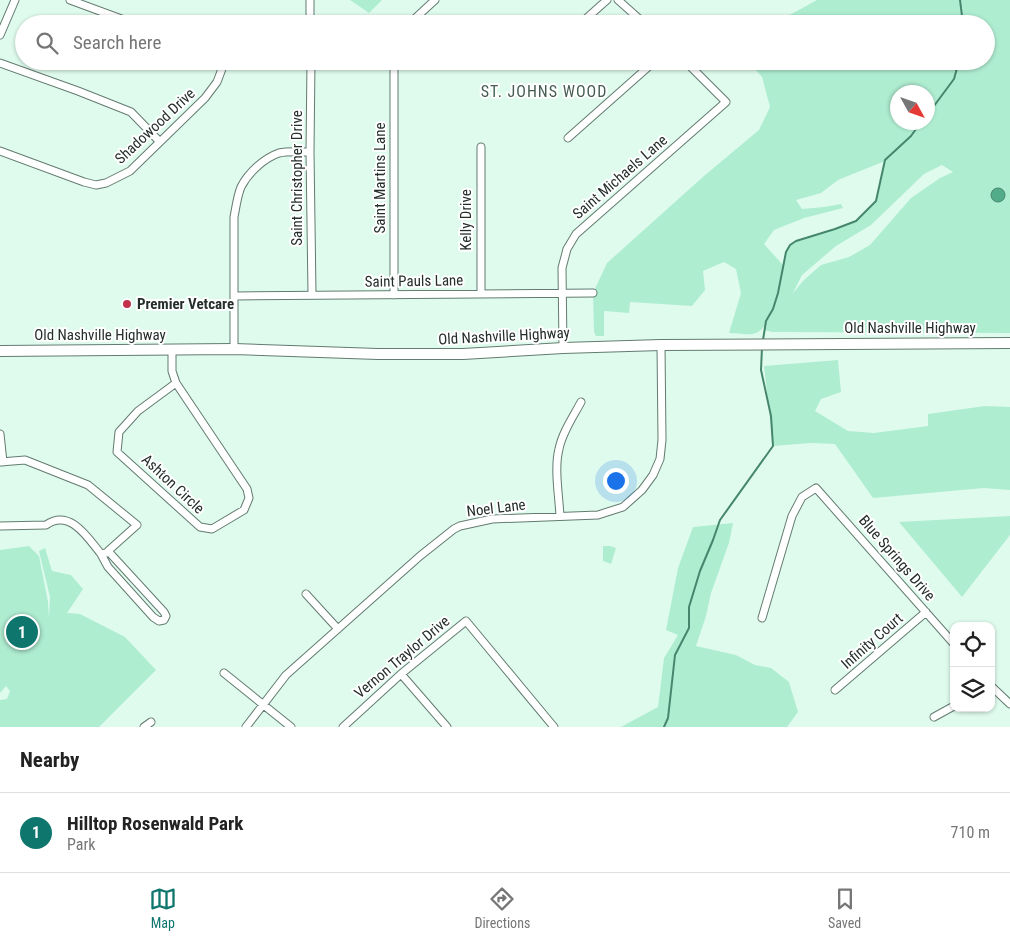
<!DOCTYPE html>
<style>
:root{--surface:#fff;--page:#f2f2f2;--text:#222;--muted:#767676;--line:#e0e0e0;--accent:#0f766e}
body{margin:0;font-family:"Roboto Condensed",sans-serif;background:var(--page);color:var(--text)}
.controls{position:absolute;right:15px;bottom:15px;display:grid;overflow:hidden;border-radius:10px;box-shadow:0 1px 4px #0004}
.controls button{width:45px;height:45px;display:grid;place-items:center;padding:0;border:0;border-bottom:1px solid var(--line);background:var(--surface);color:var(--text);font:25px sans-serif}
.compass{position:absolute;left:890px;top:85px;width:45px;height:45px;border-radius:50%;background:var(--surface);box-shadow:0 1px 4px #0004;rotate:130deg}
.you{position:absolute;left:615px;top:480px;width:18px;height:18px;margin:-12px;border:4px solid #fff;border-radius:50%;background:#1a73e8;box-shadow:0 0 0 8px #1a73e833}
.badge{display:grid;place-items:center;width:32px;height:32px;border-radius:50%;background:var(--accent);color:#fff;font-size:16px;font-weight:700}
.pin{position:absolute;translate:-50% -50%;border:2px solid #fff;box-shadow:0 1px 5px #0006}
.list{margin:0;padding:0;list-style:none}
h2{display:flex;justify-content:space-between;align-items:center;height:65px;margin:0;padding:0 20px;font-size:21px}
h2 small{font-size:16px;font-weight:400;color:var(--muted)}
.list li{display:grid;grid-template-columns:32px 1fr auto;gap:15px;align-items:center;box-sizing:border-box;height:80px;padding:0 20px;border-top:1px solid var(--line)}
.list b{display:block;font-size:19px;white-space:nowrap}
.list p{margin:0;font-size:16px;white-space:nowrap;color:var(--muted)}
.list em{font-size:16px;font-style:normal;color:var(--muted)}
.icon{flex:none;width:28px;height:28px;fill:none;stroke:currentColor;stroke-width:2;stroke-linecap:round;stroke-linejoin:round}
.map{position:relative;flex:none;width:1010px;height:727px;overflow:hidden}
.search{position:absolute;background:var(--surface);box-shadow:0 1px 4px #0004;left:15px;right:15px;top:15px;height:55px;display:flex;align-items:center;gap:12px;box-sizing:border-box;padding:0 18px;border-radius:28px;color:var(--muted);font-size:19px}
.sheet{height:145px;background:var(--surface)}
nav{display:flex;justify-content:space-around;align-items:center;box-sizing:border-box;height:70px;border-top:1px solid var(--line);background:var(--surface);font-size:14px;color:var(--muted)}
nav a{display:grid;justify-items:center;gap:2px}
nav .on{color:var(--accent)}
.map>svg:first-child{display:block}
.green{fill:#afedd1;fill-rule:evenodd}
.water{fill:#53ac89;stroke:#45866c}
.lines{fill:none;stroke-linecap:round;stroke-linejoin:round}
.stream{stroke:#45866c;stroke-width:2}
.street-casing{stroke:#637b70;stroke-width:9}
.secondary-casing{stroke:#637b70;stroke-width:12}
.street{stroke:#fff;stroke-width:7}
.secondary{stroke:#fff;stroke-width:10}
.poi-dot{fill:#c1314b;stroke:#fff;stroke-width:2}
.labels{text-anchor:middle;stroke-width:4;stroke-linejoin:round;paint-order:stroke}
.street-label{font-size:15px;fill:#242e2a;stroke:#fff}
.poi-label{font-size:15px;font-weight:bold;fill:#242e2a;stroke:#fff;text-anchor:start}
.neighbourhood-label{font-size:16px;letter-spacing:1px;fill:#445c51;stroke:#fff}
</style>
<div class="map">
<svg width="1010" height="727" viewBox="0 0 1010 727">
<rect width="100%" height="100%" fill="#dffbee"/>
<path class="green" d="M350 0H382L369 13Z
M817 0H1010V333L772 332 764 330 765 324C758 339 743 333 729 333L741 293 736 269 724 262 703 271 705 290 692 306 630 302 629 313 604 311V336H596L594 332 593 293 607 263 704 176 759 130 770 107 762 77 748 61H986V24H773ZM898 92H928V122H898ZM885 161 876 201 856 221 835 229 796 241 790 245 786 252 783 265 764 244 774 230 804 218 843 208 841 204 824 207 802 209 796 200 821 193 838 180ZM942 165 953 172 940 178 911 198 870 245 849 257 821 265 804 280 793 293 802 275 836 246 871 225 924 174Z
M838 360 841 392 821 399 815 411 848 431 874 433 928 426V414L985 406 1010 407V490L984 488 873 498 835 444 811 443 773 446 764 366Z
M1010 516V535L962 597 899 522Z
M733 523 729 543 711 593 706 616 696 646 736 655 755 665 771 668 789 682 798 712 787 727H621L658 707 664 658 678 635 666 630 678 568 693 527Z
M29 546 39 556 48 602 49 618 50 597 39 551 45 548 52 571 71 575 83 589 67 613 80 614 125 637 156 670 99 727H0V700L7 699 10 691 6 686 0 693V550Z
M603 546H610L616 548 611 564 603 561Z"/>
<path class="water" d="M991 195a7 7 0 1 1 14 0a7 7 0 1 1-14 0Z"/>
<g class="lines">
<path class="stream" d="M960 0 963 24
M928 114 954 79 959 61
M763 340 766 321 773 309 778 293 786 252 790 245 796 241 835 229 856 221 876 201 885 160 911 136 921 122
M664 727 668 718 675 655 689 628V607L700 571 713 540 720 520 773 446 771 416 761 370 762 347"/>
<g class="street-casing">
<path id="street" d="M70 0 135 24
M310 0V24
M618 0 645 24
M409 24 435 0
M580 24 607 0
M0 35 15 0
M252 61 311 65 489 63 518 61
M311 62 310 152 312 294
M0 63 78 91 131 112 159 141
M568 138 655 61
M481 147V293
M0 151 84 182 96 185 106 183 130 171 205 98 217 82 225 61
M394 295V62
M235 296 593 293
M563 348 562 268 567 249 576 234 726 102 685 61
M172 349V371L176 383 247 489 249 498 244 510 212 529 200 527 117 452 119 432 138 411 176 383
M234 349V217C236 207 237 197 241 187 248 173 264 158 279 153 288 151 300 152 310 152
M0 434 3 462
M0 462 25 460 88 485 137 525 108 551 164 612 166 616 164 620 159 621 153 617 108 567 101 554
M560 516C559 496 554 468 559 449 562 433 573 417 581 402
M0 526 46 525C70 508 88 538 101 554L106 553
M306 594 338 629
M762 618 792 516 802 497 816 488 954 644
M224 673 291 727
M401 674 447 727
M991 686 1010 704
M835 690 926 612
M934 717 954 706
M144 727 151 722
M246 727 286 675 420 556 454 529 460 526 492 519 598 515 623 507 642 490 653 475 660 459 662 440 661 345
M343 727 401 674 466 621 554 727"/>
</g>
<g class="secondary-casing">
<path id="secondary" d="M0 351 234 349 378 354H463L563 348 661 345 1010 343"/>
</g>
<use href="#street" class="street"/>
<use href="#secondary" class="secondary"/>
</g>
<circle class="poi-dot" cx="127" cy="304" r="5"/>
<g class="labels">
<g class="street-label">
<text transform="translate(155 126) rotate(-43)" y="5">Shadowood Drive</text>
<text transform="translate(620 177) rotate(-41)" y="5">Saint Michaels Lane</text>
<text transform="translate(297 178) rotate(-90)" y="5">Saint Christopher Drive</text>
<text transform="translate(380 178) rotate(-90)" y="5">Saint Martins Lane</text>
<text transform="translate(466 220) rotate(-90)" y="5">Kelly Drive</text>
<text transform="translate(414 281) rotate(-1)" y="5">Saint Pauls Lane</text>
<text x="910" y="333">Old Nashville Highway</text>
<text x="100" y="340">Old Nashville Highway</text>
<text transform="translate(504 336) rotate(-3)" y="5">Old Nashville Highway</text>
<text transform="translate(173 484) rotate(43)" y="5">Ashton Circle</text>
<text transform="translate(496 508) rotate(-7)" y="5">Noel Lane</text>
<text transform="translate(897 558) rotate(49)" y="5">Blue Springs Drive</text>
<text transform="translate(872 641) rotate(-41)" y="5">Infinity Court</text>
<text transform="translate(402 657) rotate(-40)" y="5">Vernon Traylor Drive</text>
</g>
<g class="poi-label">
<text x="137" y="309">Premier Vetcare</text>
</g>
<g class="neighbourhood-label">
<text x="544" y="97">ST. JOHNS WOOD</text>
</g>
</g>
</svg>
<div class="controls">
<button><svg class="icon" aria-label="locate" viewBox="0 0 24 24"><circle cx="12" cy="12" r="6"/><path d="M12 2v4M12 18v4M2 12h4M18 12h4"/></svg></button>
<button><svg class="icon" aria-label="layers" viewBox="0 0 24 24"><path d="M12 4l9 5-9 5-9-5zM3 14l9 5 9-5"/></svg></button>
</div>
<svg class="compass" viewBox="-18 -18 36 36"><path d="M0-13l5 13h-10z" fill="#e53935"/><path d="M0 13l5-13h-10z" fill="#767676"/></svg>
<div class="you"></div>
<div class="pin badge" style="left:22px;top:632px">1</div>
<div class="search"><svg class="icon" aria-label="search" viewBox="0 0 24 24"><circle cx="10" cy="10" r="6"/><path d="M15 15l6 6"/></svg>Search here</div>
</div>
<section class="sheet">
<h2>Nearby<small></small></h2>
<ul class="list">
<li><span class="badge">1</span><div><b>Hilltop Rosenwald Park</b><p>Park</p></div><em>710 m</em></li>
</ul>
</section>
<nav>
<a class="on"><svg class="icon" aria-label="map" viewBox="0 0 24 24"><path d="M3 6l6-2 6 2 6-2v14l-6 2-6-2-6 2zM9 4v14M15 6v14"/></svg>Map</a>
<a><svg class="icon" aria-label="directions" viewBox="0 0 24 24"><path d="M12 3l9 9-9 9-9-9zM9 14v-3h6M13 9l2 2-2 2"/></svg>Directions</a>
<a><svg class="icon" aria-label="saved" viewBox="0 0 24 24"><path d="M7 4h10v16l-5-4-5 4z"/></svg>Saved</a>
</nav>
